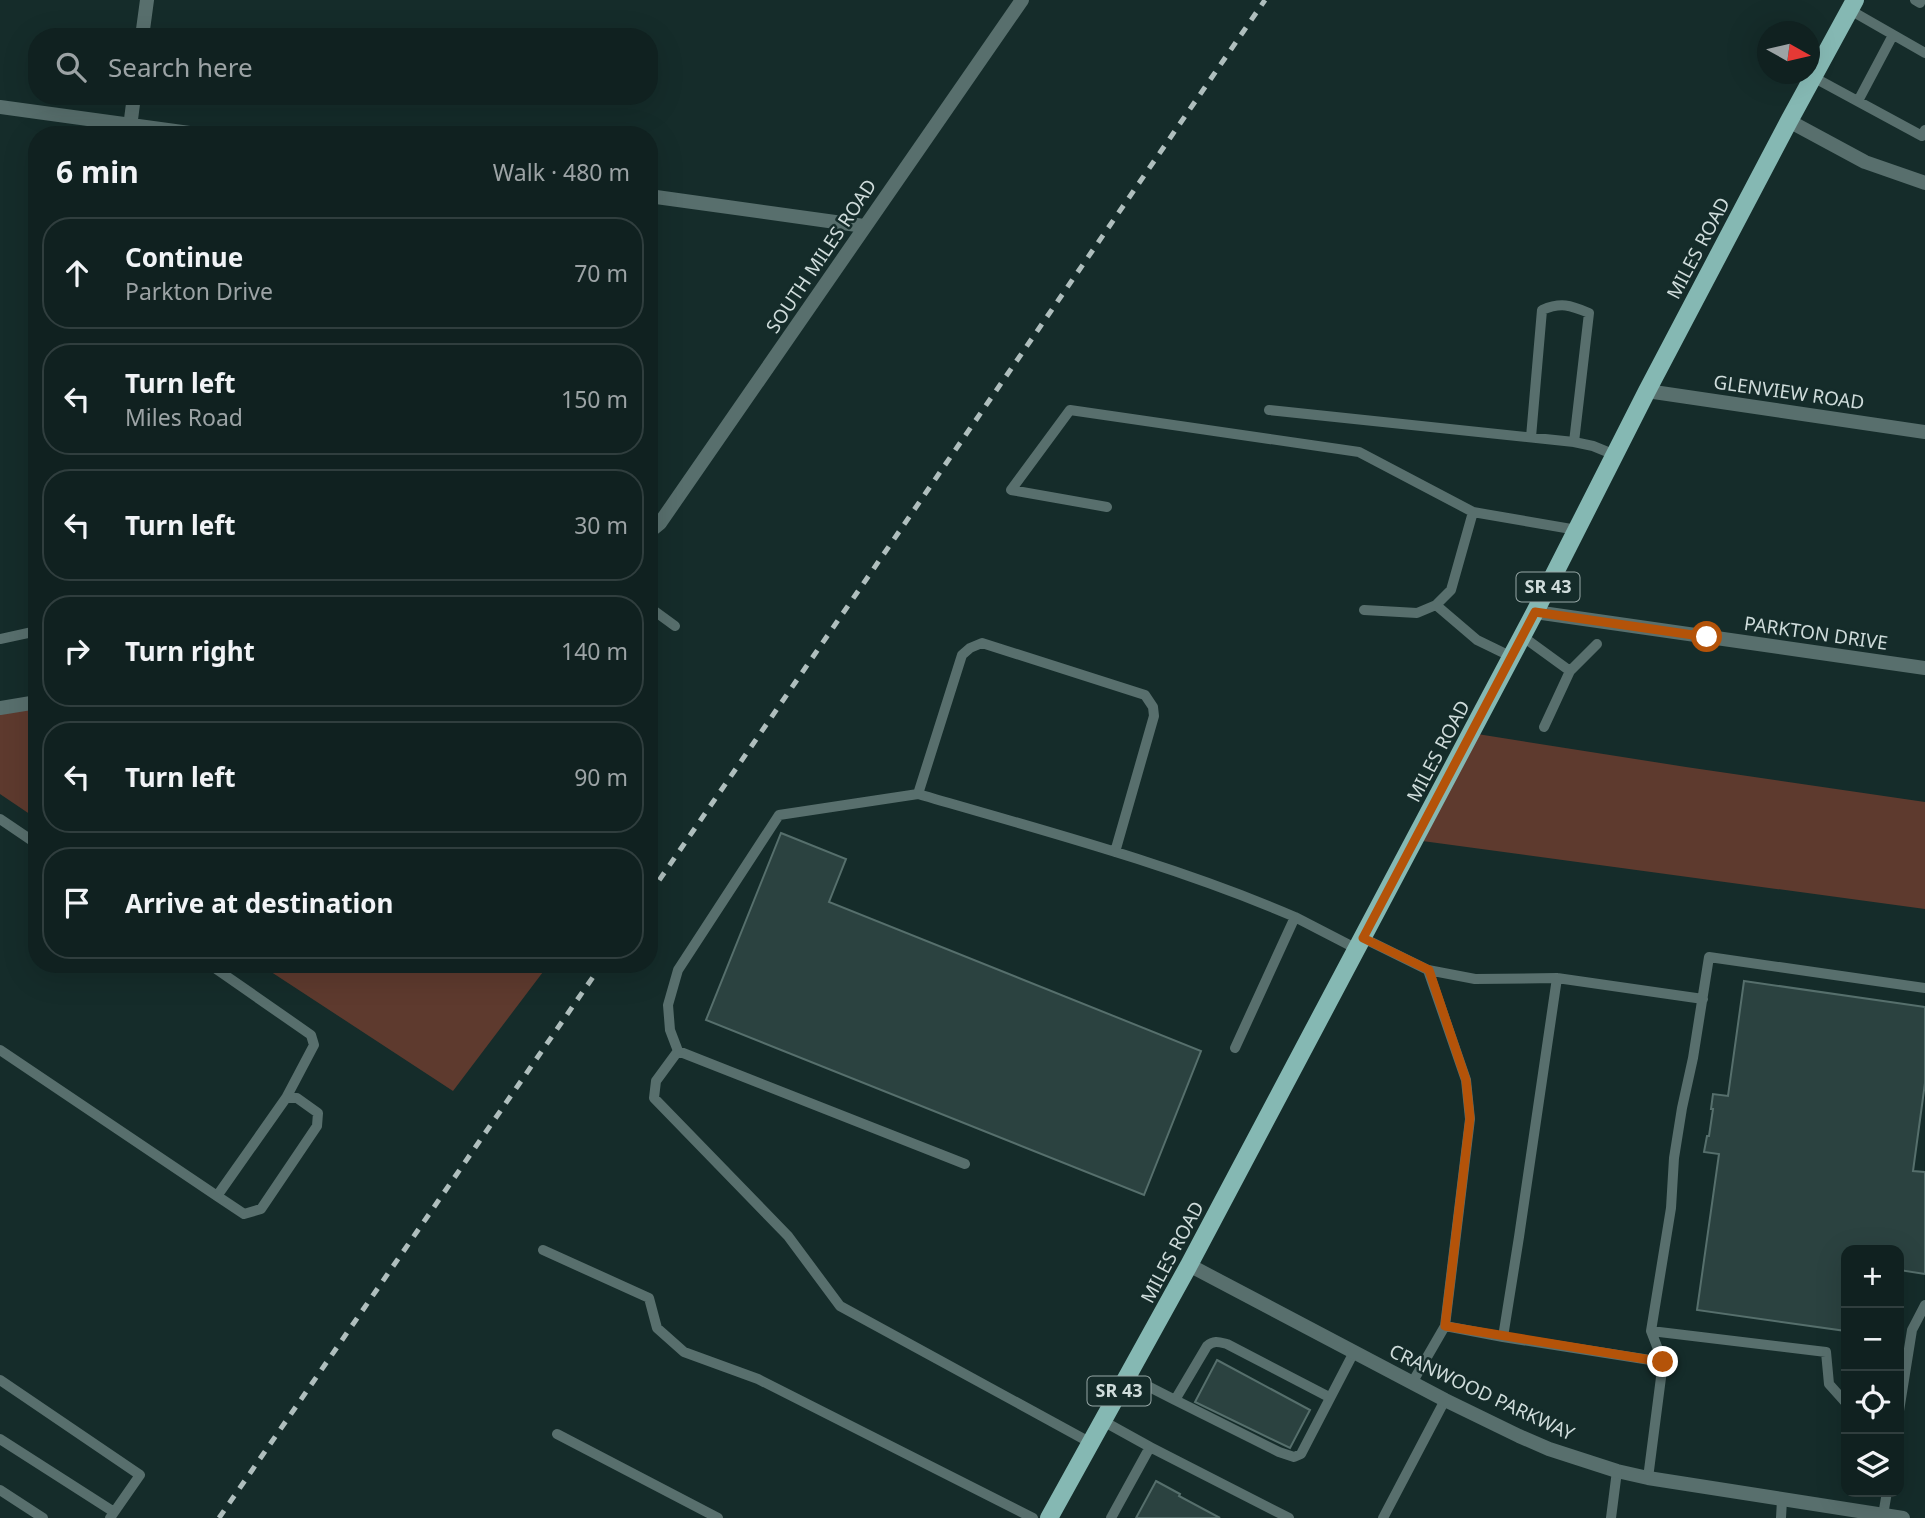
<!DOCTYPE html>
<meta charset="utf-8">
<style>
:root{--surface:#102120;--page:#1e2e2d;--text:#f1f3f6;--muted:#9ca3a5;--line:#303e3e}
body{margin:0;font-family:"Noto Sans",sans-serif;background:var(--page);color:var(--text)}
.controls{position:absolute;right:21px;bottom:21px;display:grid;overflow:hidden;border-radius:14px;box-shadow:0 7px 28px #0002}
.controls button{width:63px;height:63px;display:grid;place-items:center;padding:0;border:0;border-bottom:2px solid var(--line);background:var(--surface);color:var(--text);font:35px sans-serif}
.compass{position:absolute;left:1757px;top:21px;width:63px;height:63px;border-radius:50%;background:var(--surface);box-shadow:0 7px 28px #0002;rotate:98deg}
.stop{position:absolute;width:21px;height:21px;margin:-16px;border:5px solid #b45309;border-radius:50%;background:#fff}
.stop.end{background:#b45309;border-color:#fff;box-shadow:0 2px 7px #0008}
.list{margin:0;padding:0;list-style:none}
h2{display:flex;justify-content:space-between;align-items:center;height:91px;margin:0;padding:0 28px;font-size:30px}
h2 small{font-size:23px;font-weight:400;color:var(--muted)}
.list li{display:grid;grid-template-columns:46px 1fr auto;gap:21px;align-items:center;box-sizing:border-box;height:112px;margin:0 14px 14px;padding:0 14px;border:2px solid var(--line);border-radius:28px}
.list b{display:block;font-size:26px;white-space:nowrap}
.list p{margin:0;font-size:23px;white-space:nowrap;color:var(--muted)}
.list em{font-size:23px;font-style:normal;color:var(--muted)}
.icon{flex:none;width:38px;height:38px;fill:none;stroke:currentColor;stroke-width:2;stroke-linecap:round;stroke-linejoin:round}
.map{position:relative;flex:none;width:1925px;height:1518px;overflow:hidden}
.search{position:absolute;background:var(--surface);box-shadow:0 7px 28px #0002;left:28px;top:28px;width:630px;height:77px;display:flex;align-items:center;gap:18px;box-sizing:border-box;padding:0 24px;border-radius:28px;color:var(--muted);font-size:26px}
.panel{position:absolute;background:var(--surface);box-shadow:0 7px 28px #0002;left:28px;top:126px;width:630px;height:847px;border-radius:28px}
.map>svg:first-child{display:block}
.green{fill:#5e3a2e}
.building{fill:#2b4240;stroke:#566f6c;stroke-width:2}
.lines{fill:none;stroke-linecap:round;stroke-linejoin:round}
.service{stroke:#586f6d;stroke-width:10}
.minor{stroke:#586f6d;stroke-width:14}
.tertiary{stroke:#586f6d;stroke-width:14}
.primary{stroke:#85b8b3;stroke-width:18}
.rail{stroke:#afbebd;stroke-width:5;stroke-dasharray:9 9;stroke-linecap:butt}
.route{stroke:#b45309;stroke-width:9}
.labels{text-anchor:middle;stroke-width:5;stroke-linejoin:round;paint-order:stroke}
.shield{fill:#152c2a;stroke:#97a7a6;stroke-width:2}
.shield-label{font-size:18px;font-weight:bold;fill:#cfdcdb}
.street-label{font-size:19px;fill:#cfdcdb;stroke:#152c2a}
</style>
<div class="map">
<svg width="1925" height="1518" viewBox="0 0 1925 1518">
<rect width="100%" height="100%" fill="#152c2a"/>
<path class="green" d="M37 702V819L0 794V708Z
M1471 733 1686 767 1925 802V909L1415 840Z
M259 964H549L453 1091Z"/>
<path class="building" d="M781 833 846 859 829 902 1201 1051 1144 1195 706 1020Z
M1744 981 1925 1007V1083L1913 1171 1925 1172V1274L1899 1270V1250H1846V1331L1697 1310 1719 1154 1704 1152 1707 1136H1709L1713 1109H1711L1713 1094 1728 1096Z
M1217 1360 1310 1410 1290 1448 1195 1402Z
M1156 1481 1180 1494 1179 1496 1220 1518H1136Z"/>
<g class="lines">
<path class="service" d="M1915 0 1920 3 1921 0
M1850 10 1925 53
M1813 77 1922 136 1925 130
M1858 101 1893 35
M1269 410 1574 442 1593 446 1615 455
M1531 437 1542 310C1561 302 1570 305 1589 313L1574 442
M1107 507 1011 490 1070 410 1359 452 1473 512 1577 530
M1436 605 1477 640 1512 657
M649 607 675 626
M1364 610 1417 613 1436 605 1451 590 1473 512
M1522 636 1570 671 1597 644
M0 639 37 631
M1544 727 1570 671
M918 794 779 815 678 970 668 1005 670 1030 678 1051 965 1164
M0 819 37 844
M1115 852 1154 716 1153 707 1145 695 982 643 970 648 962 655 918 794C1045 831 1174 865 1295 917
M1363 938 1428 970 1475 979 1557 978 1703 999
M209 964 311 1035 314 1045 286 1098
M1428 970 1466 1080 1470 1119 1445 1326
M1557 978 1519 1237 1503 1337 1663 1362
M1235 1048 1295 917 1357 949
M0 1050 217 1196 244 1214 261 1209 317 1126 318 1113 297 1098H286L217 1196
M678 1051 656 1081 654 1098 788 1236 840 1306 1091 1443
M543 1250 649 1298 657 1328 684 1352 758 1379 1033 1518
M1651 1331 1826 1352 1829 1384 1846 1403
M1128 1376 1175 1400 1207 1346C1214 1340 1219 1342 1227 1344L1329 1397
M0 1380 140 1475 110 1518
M1412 1383 1445 1326 1503 1337
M1175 1400 1279 1452 1294 1457 1301 1454 1354 1352
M1899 1411 1912 1330 1925 1305
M1103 1421 1150 1447 1111 1518
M557 1434 718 1518
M0 1439 114 1512
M1150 1447 1289 1518
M1648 1478 1663 1362 1651 1331 1671 1208 1674 1158 1682 1108 1693 1058 1709 957 1925 988
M0 1490 43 1518
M1883 1515 1887 1492
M1383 1518 1445 1400
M1611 1518 1617 1471
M1781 1518 1782 1500"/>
<path class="minor" d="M142 37 147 0
M0 107 204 135
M1789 121 1865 162 1925 183
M129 135 134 96
M649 196 864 226
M1647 391 1925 432
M1535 612 1925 668
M1189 1265 1445 1400 1519 1436 1549 1449 1617 1471 1648 1478 1903 1518"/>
<path class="tertiary" d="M649 532 660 523C781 349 900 174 1022 0
M0 708 37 702"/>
<path class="primary" d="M1049 1518 1189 1265 1535 612 1647 391 1789 121 1855 0"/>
<path class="rail" d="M649 895 1265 0
M219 1518 602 964"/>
</g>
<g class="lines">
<path class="route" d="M1663 1362 1445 1326 1470 1118 1466 1080 1429 970 1363 938 1535 612 1707 637"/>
</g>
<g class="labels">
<g class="shield">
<rect x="1516.5" y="572.5" width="63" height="29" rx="5"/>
<rect x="1087.5" y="1376.5" width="63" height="29" rx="5"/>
</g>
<g class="shield-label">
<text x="1548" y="593">SR 43</text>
<text x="1119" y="1397">SR 43</text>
</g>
<g class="street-label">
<text transform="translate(1698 248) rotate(-62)" y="7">MILES ROAD</text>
<text transform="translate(821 256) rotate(-56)" y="7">SOUTH MILES ROAD</text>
<text transform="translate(1789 392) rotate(8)" y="7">GLENVIEW ROAD</text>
<text transform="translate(1816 633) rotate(8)" y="7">PARKTON DRIVE</text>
<text transform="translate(1438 751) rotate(-62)" y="7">MILES ROAD</text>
<text transform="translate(1172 1252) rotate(-62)" y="7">MILES ROAD</text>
<text transform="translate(1482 1392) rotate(25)" y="7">CRANWOOD PARKWAY</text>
</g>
</g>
</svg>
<div class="controls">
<button>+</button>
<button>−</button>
<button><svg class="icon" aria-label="locate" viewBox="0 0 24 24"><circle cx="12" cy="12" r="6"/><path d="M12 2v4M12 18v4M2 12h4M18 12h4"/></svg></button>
<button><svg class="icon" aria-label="layers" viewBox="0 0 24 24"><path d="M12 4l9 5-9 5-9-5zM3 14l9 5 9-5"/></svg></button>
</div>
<svg class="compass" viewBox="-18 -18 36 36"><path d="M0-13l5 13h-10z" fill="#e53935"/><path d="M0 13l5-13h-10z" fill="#9ca3a5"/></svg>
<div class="stop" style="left:1707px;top:637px"></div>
<div class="stop end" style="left:1663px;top:1362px"></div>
<div class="search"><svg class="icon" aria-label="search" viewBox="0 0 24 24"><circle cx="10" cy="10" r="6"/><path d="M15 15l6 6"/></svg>Search here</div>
<section class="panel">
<h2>6 min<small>Walk · 480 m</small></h2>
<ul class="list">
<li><svg class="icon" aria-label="ahead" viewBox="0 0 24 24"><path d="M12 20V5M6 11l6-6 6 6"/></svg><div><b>Continue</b><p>Parkton Drive</p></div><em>70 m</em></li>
<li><svg class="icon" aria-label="left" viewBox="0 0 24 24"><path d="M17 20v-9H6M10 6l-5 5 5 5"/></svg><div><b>Turn left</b><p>Miles Road</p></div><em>150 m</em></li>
<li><svg class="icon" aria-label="left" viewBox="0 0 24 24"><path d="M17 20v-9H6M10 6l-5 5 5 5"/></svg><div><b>Turn left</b></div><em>30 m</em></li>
<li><svg class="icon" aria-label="right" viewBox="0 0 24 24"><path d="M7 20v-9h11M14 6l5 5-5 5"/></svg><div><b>Turn right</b></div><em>140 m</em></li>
<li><svg class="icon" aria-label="left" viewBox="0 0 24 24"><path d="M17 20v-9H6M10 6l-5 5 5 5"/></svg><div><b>Turn left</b></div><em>90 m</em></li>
<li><svg class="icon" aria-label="arrive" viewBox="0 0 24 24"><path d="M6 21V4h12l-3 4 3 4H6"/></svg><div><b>Arrive at destination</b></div></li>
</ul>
</section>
</div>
